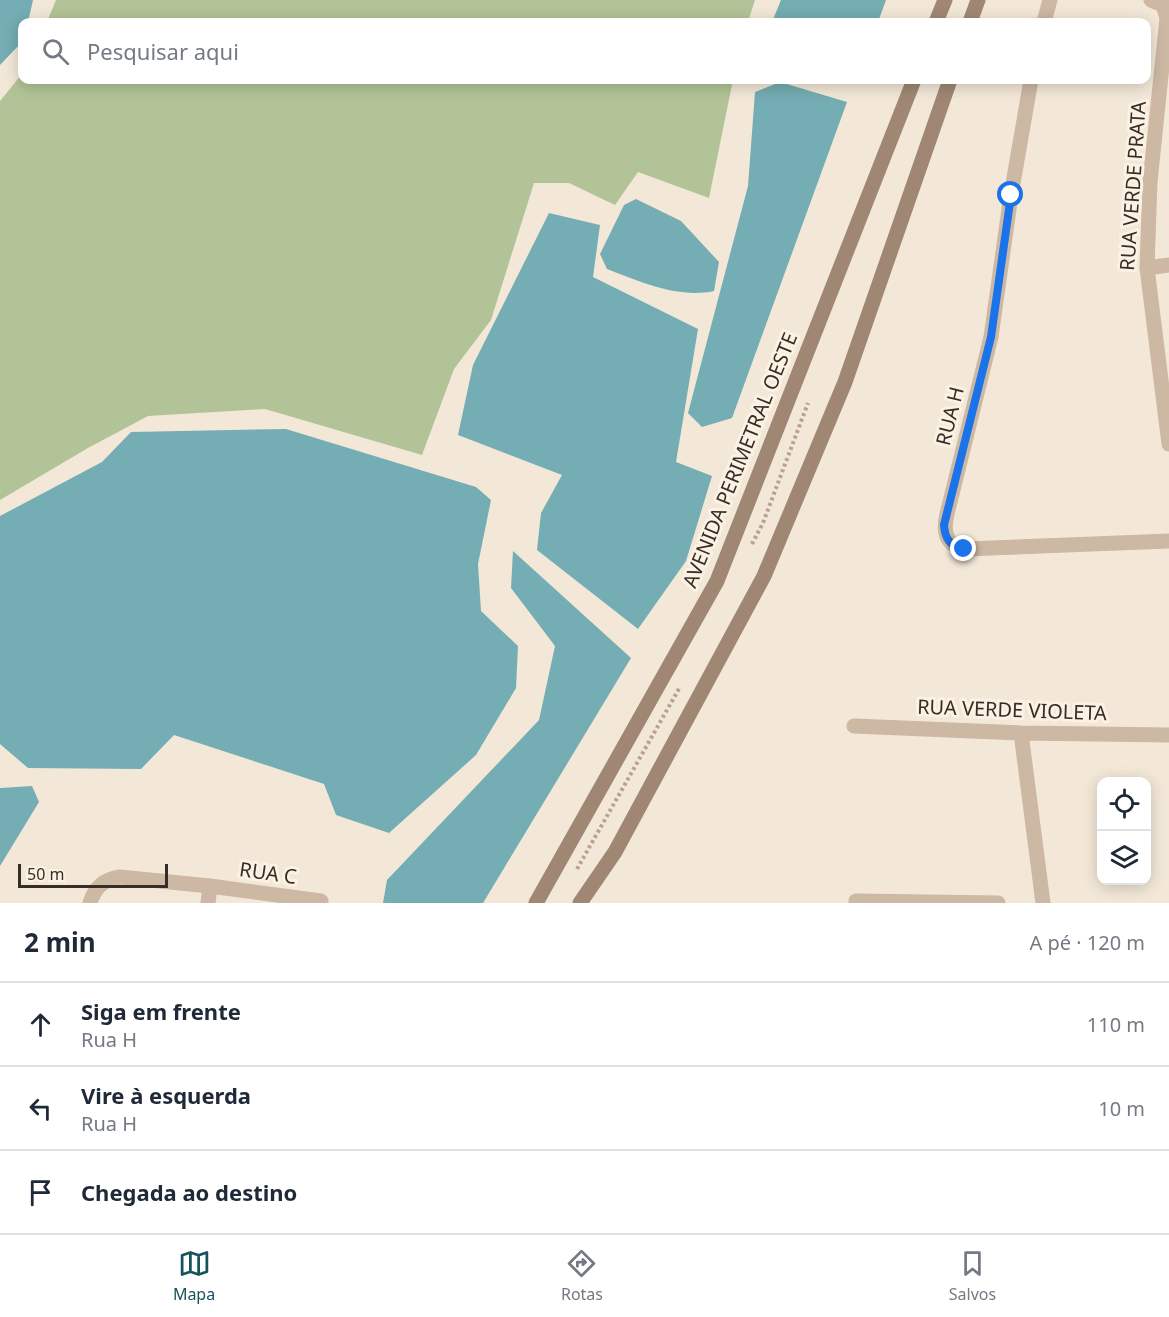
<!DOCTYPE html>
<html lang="pt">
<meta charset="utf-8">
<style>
:root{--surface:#fff;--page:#f6f6f7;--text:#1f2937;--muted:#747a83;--line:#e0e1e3;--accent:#17535c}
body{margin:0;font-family:"Noto Sans",sans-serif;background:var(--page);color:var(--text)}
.controls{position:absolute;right:18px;bottom:18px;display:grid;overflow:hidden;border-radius:12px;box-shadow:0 3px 15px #0003}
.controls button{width:54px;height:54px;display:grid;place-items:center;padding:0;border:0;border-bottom:2px solid var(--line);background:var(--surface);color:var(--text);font:30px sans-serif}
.scale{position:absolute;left:18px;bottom:15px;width:150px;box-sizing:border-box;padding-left:6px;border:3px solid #372c26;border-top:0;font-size:16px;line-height:21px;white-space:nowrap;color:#372c26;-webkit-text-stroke:4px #fbf2e4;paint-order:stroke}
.stop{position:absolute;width:18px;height:18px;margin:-14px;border:4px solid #1a73e8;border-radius:50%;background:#fff}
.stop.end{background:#1a73e8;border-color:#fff;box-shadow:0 2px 6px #0008}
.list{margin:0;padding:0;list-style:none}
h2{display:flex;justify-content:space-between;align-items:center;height:78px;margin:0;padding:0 24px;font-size:26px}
h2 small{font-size:20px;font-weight:400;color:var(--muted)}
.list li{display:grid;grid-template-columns:39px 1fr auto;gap:18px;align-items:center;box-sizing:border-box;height:84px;padding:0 24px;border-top:2px solid var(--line)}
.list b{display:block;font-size:22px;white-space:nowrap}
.list p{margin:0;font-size:20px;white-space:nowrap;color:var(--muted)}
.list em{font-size:20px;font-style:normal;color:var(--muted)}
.icon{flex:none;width:33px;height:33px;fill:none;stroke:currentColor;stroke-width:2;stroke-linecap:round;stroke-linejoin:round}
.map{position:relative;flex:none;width:1169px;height:903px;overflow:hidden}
.search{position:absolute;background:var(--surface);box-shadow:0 3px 15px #0003;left:18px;right:18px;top:18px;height:66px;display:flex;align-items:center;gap:15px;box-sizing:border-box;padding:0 21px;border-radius:12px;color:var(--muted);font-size:22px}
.sheet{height:330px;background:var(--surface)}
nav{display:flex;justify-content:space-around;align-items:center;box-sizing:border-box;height:84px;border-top:2px solid var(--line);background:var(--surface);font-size:16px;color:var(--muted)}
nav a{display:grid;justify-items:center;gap:3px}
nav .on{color:var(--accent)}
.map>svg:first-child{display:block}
.green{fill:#b2c497}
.water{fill:#74adb3}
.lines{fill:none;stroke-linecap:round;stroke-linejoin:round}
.path{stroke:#b8a28d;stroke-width:4;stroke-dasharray:3 3;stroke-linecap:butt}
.street{stroke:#ccb8a3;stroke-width:15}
.secondary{stroke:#a08774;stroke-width:15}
.route{stroke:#1a73e8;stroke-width:8}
.labels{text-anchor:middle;stroke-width:6;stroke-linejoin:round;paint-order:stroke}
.street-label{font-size:20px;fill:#372c26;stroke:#fbf2e4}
</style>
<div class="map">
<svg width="1169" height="903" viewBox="0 0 1169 903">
<rect width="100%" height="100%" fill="#f3e8d8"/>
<path class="green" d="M56 0H755L748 22H47Z
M22 74V80H733L709 198 638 172 615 205 569 183H534L491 320 454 369 422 455 265 409 148 416 88 448 0 500V101Z"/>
<path class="water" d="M0 0H33L28 22H22V42L0 65Z
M781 0H886L878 22H772Z
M780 82 847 102 732 418 702 427 688 413 748 186 755 92Z
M636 199 681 221 719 262 714 291C678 299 639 281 607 269L600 254 624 205Z
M549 213 600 225 593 277 698 329 676 462 712 476 686 561 638 629 537 550 541 513 562 475 458 435 473 365Z
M286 429 476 487 491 500 478 564 481 611 518 646 516 688 476 755 389 833 336 815 324 784 174 735 141 769 28 768 0 744V516L102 462 131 432Z
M513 551 631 658 483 903H383L387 880 539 720 555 646 511 588Z
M32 786 39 802 0 866V788Z"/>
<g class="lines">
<path class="path" d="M752 544 763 523 808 403
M577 869 680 687"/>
<path class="street" d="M1151 0 1163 5 1167 18 1150 182 1147 268 1169 444
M1044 22 1050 0
M1031 80 1011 195 991 337 947 514C943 531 945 545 964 549L1169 541
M1147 268 1169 265
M854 726 1021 733 1169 735
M1021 733 1043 903
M210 886 321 901
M856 901 998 903
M90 903C95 887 103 880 120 877L210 886 208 903"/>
<path class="secondary" d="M936 22 945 0
M970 22 978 0
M536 903 717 581 914 80
M580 903 615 852 764 576 845 382 950 80"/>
</g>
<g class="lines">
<path class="route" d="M964 549C950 546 945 539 944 525L991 337 1011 195"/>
</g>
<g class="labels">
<g class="street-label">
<text transform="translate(1133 186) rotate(-86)" y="7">RUA VERDE PRATA</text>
<text transform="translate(950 416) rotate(-76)" y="7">RUA H</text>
<text transform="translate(740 460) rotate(-68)" y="7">AVENIDA PERIMETRAL OESTE</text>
<text transform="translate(1012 710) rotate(2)" y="7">RUA VERDE VIOLETA</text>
<text transform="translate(268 873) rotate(8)" y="7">RUA C</text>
</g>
</g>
</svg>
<div class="controls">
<button><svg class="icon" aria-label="locate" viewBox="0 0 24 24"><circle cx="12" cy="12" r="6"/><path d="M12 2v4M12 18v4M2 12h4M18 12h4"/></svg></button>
<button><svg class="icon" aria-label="layers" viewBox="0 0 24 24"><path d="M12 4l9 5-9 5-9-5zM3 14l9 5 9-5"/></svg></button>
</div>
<div class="scale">50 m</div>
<div class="stop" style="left:1011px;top:195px"></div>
<div class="stop end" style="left:964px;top:549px"></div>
<div class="search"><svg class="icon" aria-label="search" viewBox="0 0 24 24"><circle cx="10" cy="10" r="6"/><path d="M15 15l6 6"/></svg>Pesquisar aqui</div>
</div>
<section class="sheet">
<h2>2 min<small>A pé · 120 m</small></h2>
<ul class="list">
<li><svg class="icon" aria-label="ahead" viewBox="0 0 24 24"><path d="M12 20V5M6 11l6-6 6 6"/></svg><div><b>Siga em frente</b><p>Rua H</p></div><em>110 m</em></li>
<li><svg class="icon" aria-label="left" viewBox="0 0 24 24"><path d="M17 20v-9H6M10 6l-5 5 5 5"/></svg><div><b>Vire à esquerda</b><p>Rua H</p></div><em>10 m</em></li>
<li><svg class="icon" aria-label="arrive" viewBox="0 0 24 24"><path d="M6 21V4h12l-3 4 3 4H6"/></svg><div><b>Chegada ao destino</b></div></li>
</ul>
</section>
<nav>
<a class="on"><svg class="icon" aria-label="map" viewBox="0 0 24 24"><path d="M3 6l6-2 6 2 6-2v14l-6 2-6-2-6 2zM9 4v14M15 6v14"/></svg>Mapa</a>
<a><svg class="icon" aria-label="directions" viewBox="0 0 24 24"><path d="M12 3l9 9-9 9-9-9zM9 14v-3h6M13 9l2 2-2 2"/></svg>Rotas</a>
<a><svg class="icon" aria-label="saved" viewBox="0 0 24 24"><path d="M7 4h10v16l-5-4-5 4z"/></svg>Salvos</a>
</nav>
